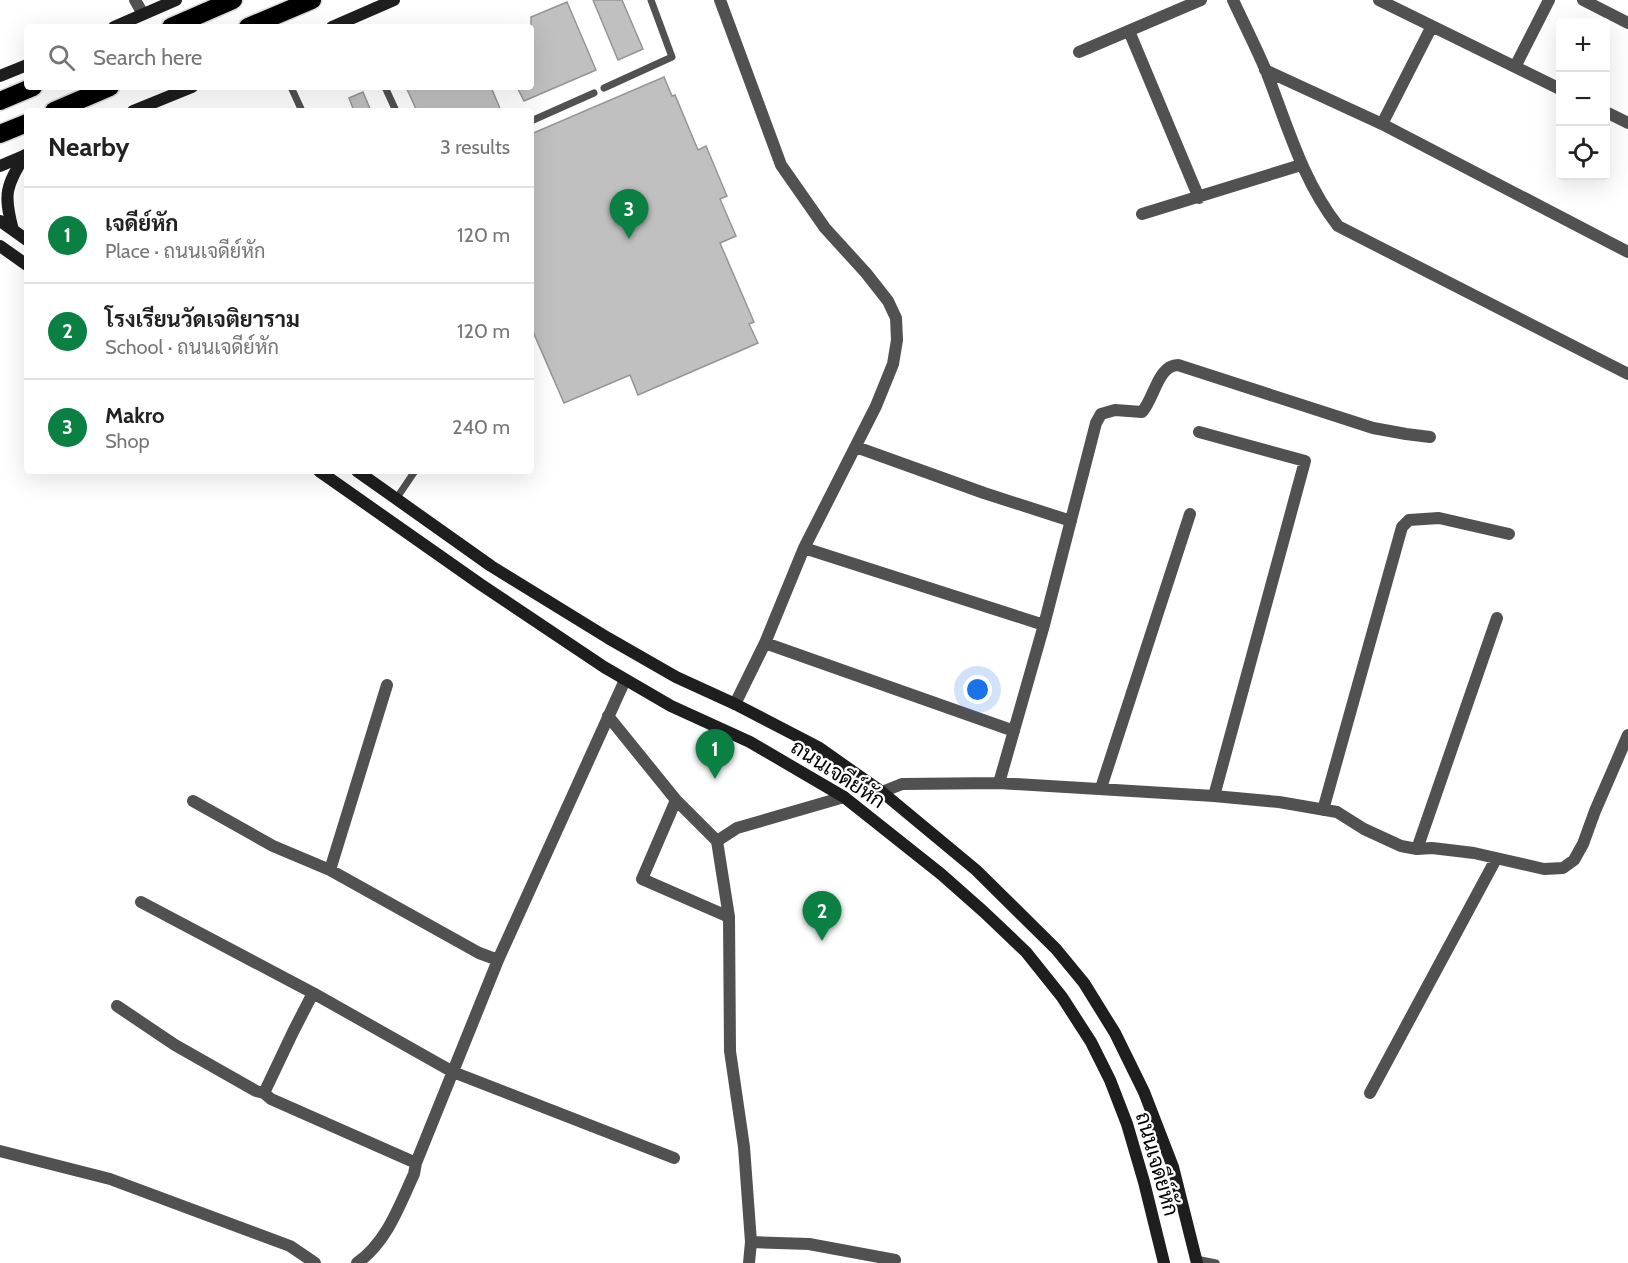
<!DOCTYPE html>
<meta charset="utf-8">
<style>
:root{--surface:#fff;--page:#f2f2f2;--text:#222;--muted:#767676;--line:#e0e0e0;--accent:#0b8043}
body{margin:0;font-family:Cabin,Sarabun,sans-serif;background:var(--page);color:var(--text)}
.controls{position:absolute;right:18px;top:18px;display:grid;overflow:hidden;border-radius:6px;box-shadow:0 6px 24px #0002}
.controls button{width:54px;height:54px;display:grid;place-items:center;padding:0;border:0;border-bottom:2px solid var(--line);background:var(--surface);color:var(--text);font:30px sans-serif}
.you{position:absolute;left:978px;top:690px;width:21px;height:21px;margin:-15px;border:4px solid #fff;border-radius:50%;background:#1a73e8;box-shadow:0 0 0 9px #1a73e833}
.badge{display:grid;place-items:center;width:39px;height:39px;border-radius:50%;background:var(--accent);color:#fff;font-size:20px;font-weight:700}
.pin{position:absolute;translate:-50% -50px;filter:drop-shadow(0 2px 3px #0008)}
.pin::after{content:'';position:absolute;top:32px;width:21px;height:18px;background:inherit;clip-path:polygon(0 0,100% 0,50% 100%)}
.list{margin:0;padding:0;list-style:none}
h2{display:flex;justify-content:space-between;align-items:center;height:78px;margin:0;padding:0 24px;font-size:26px}
h2 small{font-size:20px;font-weight:400;color:var(--muted)}
.list li{display:grid;grid-template-columns:39px 1fr auto;gap:18px;align-items:center;box-sizing:border-box;height:96px;padding:0 24px;border-top:2px solid var(--line)}
.list b{display:block;font-size:22px;white-space:nowrap}
.list p{margin:0;font-size:20px;white-space:nowrap;color:var(--muted)}
.list em{font-size:20px;font-style:normal;color:var(--muted)}
.icon{flex:none;width:33px;height:33px;fill:none;stroke:currentColor;stroke-width:2;stroke-linecap:round;stroke-linejoin:round}
.map{position:relative;flex:none;width:1628px;height:1263px;overflow:hidden}
.search{position:absolute;background:var(--surface);box-shadow:0 6px 24px #0002;left:24px;top:24px;width:510px;height:66px;display:flex;align-items:center;gap:15px;box-sizing:border-box;padding:0 21px;border-radius:6px;color:var(--muted);font-size:22px}
.panel{position:absolute;background:var(--surface);box-shadow:0 6px 24px #0002;left:24px;top:108px;width:510px;height:366px;border-radius:6px}
.map>svg:first-child{display:block}
.building{fill:#c0c0c0;stroke:#959595;stroke-width:1.5}
.lines{fill:none;stroke-linecap:round;stroke-linejoin:round}
.highway-casing{stroke:#dbdbdb;stroke-width:21}
.lane{stroke:#515151;stroke-width:7}
.street{stroke:#515151;stroke-width:12}
.secondary{stroke:#1e1e1e;stroke-width:12}
.highway{stroke:#000;stroke-width:18}
.labels{text-anchor:middle;stroke-width:4.5;stroke-linejoin:round;paint-order:stroke}
.street-label{font-size:21px;fill:#000;stroke:#fff}
</style>
<div class="map">
<svg width="1628" height="1263" viewBox="0 0 1628 1263">
<rect width="100%" height="100%" fill="#fff"/>
<path class="building" d="M593 0H622L643 49 618 60Z
M567 2 596 70 524 101 517 87H531V17Z
M664 77 672 96 675 95 698 150 706 146 727 196 720 199 736 236 720 243 754 322 749 324 758 343 638 395 630 375 564 403 531 327V134Z
M406 87H491L501 111H417Z
M363 92 371 111H354L349 98Z"/>
<g class="lines">
<g class="highway-casing">
<path id="highway" d="M171 27 233 0
M248 27 312 0
M0 101 33 87
M54 111 110 87
M0 134 27 123"/>
</g>
<path class="lane" d="M291 87 302 111
M385 87 396 111
M604 88 672 57 651 0
M531 121 594 93
M396 499 415 471
M1196 1259 1216 1263"/>
<path class="street" d="M135 0 143 14
M720 0 781 165 825 228 866 273 888 301 896 318 897 340 893 364 876 406 804 548 765 643 735 704
M1233 0C1244 24 1256 47 1266 71 1287 124 1302 180 1338 226L1628 374
M1379 0 1560 89
M1583 0 1628 23
M1129 31 1199 198
M1079 52 1201 0
M1515 67 1549 0
M1265 70 1382 124 1628 252
M1606 112 1628 123
M1382 124 1432 26
M1142 214 1301 165
M1199 432 1305 461 1214 796
M856 447 984 493 1071 521
M804 548 1044 625
M765 643 1014 731
M608 716 676 800 717 841
M999 783 1044 625 1096 423 1101 414 1115 410 1142 412C1154 399 1158 365 1178 365L1373 428 1406 434 1430 437
M1101 788 1190 514
M882 792 902 784 999 783 1214 796 1279 802 1337 812 1364 829 1401 846 1417 849 1432 848 1474 853 1544 869 1563 868 1574 860 1583 844 1595 811 1628 735
M676 800 642 879 729 917
M193 801 273 846 330 870 479 953 498 960
M1323 810 1402 527 1409 520 1439 518 1509 534
M1417 849 1497 618
M330 870 387 685
M141 902 313 993 453 1072 674 1158
M117 1006 175 1045 256 1091 264 1093 271 1099 416 1163
M264 1093 293 1032 313 993
M1370 1093 1496 859
M0 1151 110 1179 290 1246 315 1263
M751 1242 809 1244 895 1260 894 1263
M357 1263C387 1242 399 1206 414 1174L416 1163 498 960 625 680
M749 1263 751 1242 744 1147 730 1051 729 917 717 841 737 828 844 797"/>
<path class="secondary" d="M114 27 176 0
M332 27 394 0
M0 76 27 65
M133 111 192 87
M0 166 26 155
M0 221 27 240
M13 230C3 193 6 187 25 155
M0 246 27 265
M319 471 480 584 604 667 671 706 750 742 844 797 941 874 984 912 1026 952 1062 997 1091 1042 1110 1080 1127 1124 1144 1182 1164 1263
M357 471 491 566 608 638 676 677 735 704 818 747 882 792 976 870 1056 949 1084 983 1115 1033 1144 1092 1173 1167 1197 1263"/>
<use href="#highway" class="highway"/>
</g>
<g class="labels">
<g class="street-label">
<text transform="translate(838 774) rotate(33)" y="7">ถนนเจดีย์หัก</text>
<text transform="translate(1157 1164) rotate(74)" y="7">ถนนเจดีย์หัก</text>
</g>
</g>
</svg>
<div class="controls">
<button>+</button>
<button>−</button>
<button><svg class="icon" aria-label="locate" viewBox="0 0 24 24"><circle cx="12" cy="12" r="6"/><path d="M12 2v4M12 18v4M2 12h4M18 12h4"/></svg></button>
</div>
<div class="you"></div>
<div class="pin badge" style="left:715px;top:779px">1</div>
<div class="pin badge" style="left:822px;top:941px">2</div>
<div class="pin badge" style="left:629px;top:239px">3</div>
<div class="search"><svg class="icon" aria-label="search" viewBox="0 0 24 24"><circle cx="10" cy="10" r="6"/><path d="M15 15l6 6"/></svg>Search here</div>
<section class="panel">
<h2>Nearby<small>3 results</small></h2>
<ul class="list">
<li><span class="badge">1</span><div><b>เจดีย์หัก</b><p>Place · ถนนเจดีย์หัก</p></div><em>120 m</em></li>
<li><span class="badge">2</span><div><b>โรงเรียนวัดเจติยาราม</b><p>School · ถนนเจดีย์หัก</p></div><em>120 m</em></li>
<li><span class="badge">3</span><div><b>Makro</b><p>Shop</p></div><em>240 m</em></li>
</ul>
</section>
</div>
